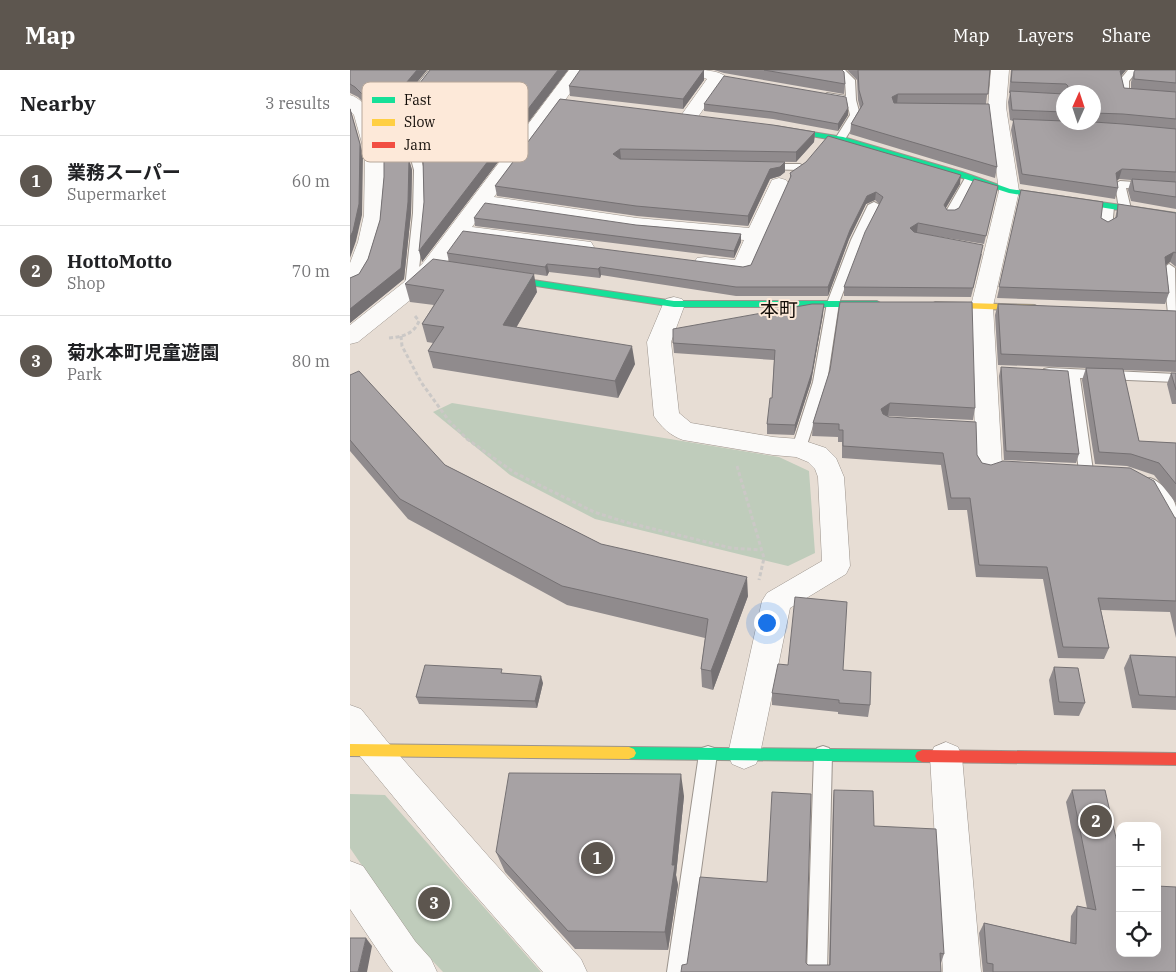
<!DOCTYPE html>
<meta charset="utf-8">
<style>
:root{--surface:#fff;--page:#f6f6f6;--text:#202124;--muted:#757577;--line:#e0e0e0;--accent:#5d564f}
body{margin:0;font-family:"IBM Plex Serif","Noto Sans JP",serif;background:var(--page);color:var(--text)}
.controls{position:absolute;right:15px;bottom:15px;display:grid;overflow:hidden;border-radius:10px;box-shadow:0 5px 20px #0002}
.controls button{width:45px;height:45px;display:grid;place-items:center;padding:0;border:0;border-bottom:1px solid var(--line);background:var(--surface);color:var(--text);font:25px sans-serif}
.compass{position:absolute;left:706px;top:15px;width:45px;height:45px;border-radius:50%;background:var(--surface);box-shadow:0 5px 20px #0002;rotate:3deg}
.you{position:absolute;left:416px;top:552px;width:18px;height:18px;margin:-12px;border:4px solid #fff;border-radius:50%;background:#1a73e8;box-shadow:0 0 0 8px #1a73e833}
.badge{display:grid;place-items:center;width:32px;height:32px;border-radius:50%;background:var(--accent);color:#fff;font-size:16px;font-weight:700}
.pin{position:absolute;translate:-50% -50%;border:2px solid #fff;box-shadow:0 1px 5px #0006}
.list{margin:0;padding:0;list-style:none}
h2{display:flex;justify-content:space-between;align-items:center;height:65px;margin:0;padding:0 20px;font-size:21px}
h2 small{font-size:16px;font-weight:400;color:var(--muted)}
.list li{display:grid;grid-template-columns:32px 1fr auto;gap:15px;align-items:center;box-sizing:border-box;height:90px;padding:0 20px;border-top:1px solid var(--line)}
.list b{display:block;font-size:19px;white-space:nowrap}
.list p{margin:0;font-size:16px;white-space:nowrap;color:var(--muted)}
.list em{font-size:16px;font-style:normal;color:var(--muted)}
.icon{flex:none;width:28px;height:28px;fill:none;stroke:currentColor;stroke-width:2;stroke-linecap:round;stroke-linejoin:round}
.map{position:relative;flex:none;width:826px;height:902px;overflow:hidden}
header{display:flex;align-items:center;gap:30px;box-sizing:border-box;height:70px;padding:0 25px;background:var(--accent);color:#fff}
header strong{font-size:24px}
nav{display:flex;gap:28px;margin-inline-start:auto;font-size:18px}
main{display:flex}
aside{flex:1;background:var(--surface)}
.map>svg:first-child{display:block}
.green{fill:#bfccbb}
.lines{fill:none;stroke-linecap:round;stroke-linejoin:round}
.lane-casing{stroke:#9c948d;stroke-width:2}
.street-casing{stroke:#9c948d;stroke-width:1}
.fast-casing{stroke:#9c948d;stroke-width:2}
.slow-casing{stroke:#9c948d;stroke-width:2}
.jam-casing{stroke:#9c948d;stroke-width:2}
.path{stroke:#cbc8c6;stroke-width:3;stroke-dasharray:4 2.5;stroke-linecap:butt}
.lane{fill:#fbfaf9;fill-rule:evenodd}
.street{fill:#fbfaf9;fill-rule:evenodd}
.fast{fill:#16e098;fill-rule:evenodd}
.slow{fill:#ffcf43;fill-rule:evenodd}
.jam{fill:#f24e42;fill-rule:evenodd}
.wall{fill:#908b8d;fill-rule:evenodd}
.shaded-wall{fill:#757173}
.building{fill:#a7a2a4;stroke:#757173}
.labels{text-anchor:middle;stroke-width:4;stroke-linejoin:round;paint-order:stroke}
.neighbourhood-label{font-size:19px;fill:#130d08;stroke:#fde9d9}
.key{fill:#fde9d9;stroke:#b7a79a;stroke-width:1}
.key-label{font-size:14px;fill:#130d08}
</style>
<header>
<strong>Map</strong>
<nav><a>Map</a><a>Layers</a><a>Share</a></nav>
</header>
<main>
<aside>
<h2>Nearby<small>3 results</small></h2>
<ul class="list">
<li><span class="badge">1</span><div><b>業務スーパー</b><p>Supermarket</p></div><em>60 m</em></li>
<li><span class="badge">2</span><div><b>HottoMotto</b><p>Shop</p></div><em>70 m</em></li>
<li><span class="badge">3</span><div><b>菊水本町児童遊園</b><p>Park</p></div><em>80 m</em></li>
</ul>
</aside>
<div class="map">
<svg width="826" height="902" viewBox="0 0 826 902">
<rect width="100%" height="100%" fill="#e7ddd4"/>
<path class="green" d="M102 333 429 387 459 401 465 483 438 496 245 449 160 405 83 342Z
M0 724 35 725 191 902H93L63 870 0 778Z"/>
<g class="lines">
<g class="lane-casing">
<path id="lane" d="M79 0H89L55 42 60 49 74 100 75 143 67 218 61 222 55 218 63 143 64 100 50 49 45 42Z
M484 0H495L505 10 506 30 510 45 494 71 490 72 485 69 500 45 497 32 474 28 472 26 477 23 496 26 495 11Z
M778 0H788L779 11V21L826 25V31L771 26 769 11Z
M415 94H450L455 97 450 100 411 99 410 97 411 95Z
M620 105 625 108 606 145 604 147H596L594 145 615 108Z
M770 111 826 115V121L776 118 781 139 775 142 769 139 765 114Z
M524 132 530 135 513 170 489 233 477 312 456 378 454 382H444L442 378 463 312 477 233 501 170 518 135Z
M758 134 764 137 762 158 756 161 750 158 752 137Z
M819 194 825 198 826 246 824 247 818 243 813 198Z
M699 298 826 304V312L730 308 743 401 741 405 736 406 731 405 729 401 717 307 694 305 692 302 694 299Z
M800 408C810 411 824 426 826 437 826 444 826 453 826 461L821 459 810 433 793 413 795 409Z
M358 676 364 678 367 684 337 902H317L349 684 352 678Z
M473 676 479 678 482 684 477 902H457L464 684 467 678Z"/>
</g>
<g class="street-casing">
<path id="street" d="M219 0H237L144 127 287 148 399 158 422 110 429 108 436 110 439 114 401 202C385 206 363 202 347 198L344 193 347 188 355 187 385 190 394 170 287 160 136 138 122 157 233 171 241 172 244 177 241 182 233 183 114 168 89 203 69 223 8 272 0 274V255L53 213 73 193Z
M342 0C353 0 369 0 376 7L345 51 339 53 333 51 330 47 357 9 345 4Z
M641 0H659L656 37 669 121 643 236 652 396 648 403 639 405 630 403 626 396 621 236 649 121 638 37Z
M0 25C20 30 33 66 35 85 38 114 34 211 0 220V193L8 172 14 145 15 84 4 45 0 41Z
M324 227 332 229 335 234 321 272 329 343 341 353 423 367 449 369 476 378 486 388 494 407 500 496 496 504 440 538 410 684 406 694 394 699 382 694 378 684 412 531 417 523 472 491 468 407 465 399 458 392 446 387 423 385 333 370C321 366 311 357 304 346L297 272 313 234 316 229Z
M0 635 11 639 36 670 139 787 231 889 237 902H193L113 811 0 674Z
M596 672 608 677 612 687 631 902H593L580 687 584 677Z
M0 791 13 796 65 871 81 889 87 902H43L39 897 0 839Z"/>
</g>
<g class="fast-casing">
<path id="fast" d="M425 56 493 67 612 102 660 119 826 143V149L659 123 606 106 489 71 428 60H425Z
M150 205 324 231H527L532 234 527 237H324L147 210V206Z
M279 677 572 680 577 682 579 686 577 690 572 692 279 689 274 687 272 683 274 679Z"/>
</g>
<g class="slow-casing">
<path id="slow" d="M585 232 685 235 690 238 685 241 582 237 580 235Z
M0 674 279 677 284 679 286 683 284 687 279 689 0 686Z"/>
</g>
<g class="jam-casing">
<path id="jam" d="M572 680 826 683V695L572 692 567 690 565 686 567 682Z"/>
</g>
<path class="path" d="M51 266 52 276 71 312 99 351 117 369 165 403 244 442 275 452 381 478 411 480
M39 268C52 267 64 264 69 251L65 246
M387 396 414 488 409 510"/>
<use href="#lane" class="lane"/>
<use href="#street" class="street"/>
<use href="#fast" class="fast"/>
<use href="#slow" class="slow"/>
<use href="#jam" class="jam"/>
</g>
<path class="wall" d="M0 0H77L45 39 62 100 61 143 54 209 0 253V208L9 204 18 189 30 150 34 107V74L29 57 21 40 8 27 0 23Z
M80 0H218L72 192 74 132 73 90 62 48 57 42 55 32Z
M354 0V10L333 39 220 26 219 16Z
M364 0H492L495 14 494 24 374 3Z
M497 0H640L636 34 647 97 645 108 500 64 501 54 510 38 508 30 507 10Z
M661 0H776L771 6 774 18H781V12L784 2 826 0V139L781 131 778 120 781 110 769 109 767 110 768 118 765 129 670 114 661 60 663 51 660 50 658 32 660 23H659ZM714 22H744V52H714Z
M210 29 465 62 464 72 446 92 274 89 435 92V102L430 106 420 109 398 156 287 146 147 126 145 116Z
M354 34 498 45 488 61 423 49 354 41Z
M440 103 610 114 596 138 597 140H605L648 116 634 174 567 163 632 184 621 227 494 226V217L529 134 525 130 516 134 499 169 478 226H386L251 205 250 208 199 202 197 206 123 195 187 222 166 258 285 294 268 328 83 298 78 281 83 273 77 272 72 254 84 235 60 232 55 214 99 192 97 183 393 197 401 195 440 109Z
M671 120 751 148 758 152 765 149 768 134 826 143V197L820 192 816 195 819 223 815 234 647 228Z
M124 148 286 155 391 164V172L384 188 125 156Z
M648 234 826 241V302L773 300 789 371 826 373V433L804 405 777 396 745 394 732 310 736 298 648 295 645 245Z
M473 244 461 312 444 365 417 364V354L422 328 424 290 324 283 323 273Z
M651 297 729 384 726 393 654 390 649 306Z
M480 300 625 338 623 350 537 346 627 385 632 393 826 448V568L820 542 751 540 759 578 754 589 708 588 693 509 626 507 617 440H598L591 395 492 388V372H488V367L462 366 463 353Z
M821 303H826V334H822L817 314Z
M0 305 95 395 251 474 398 526 363 620 352 617 351 599 355 568 217 535 58 449 0 381Z
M780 585 826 587V640L782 638 774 598Z
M704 597 735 633 729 646 704 645 699 610Z
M493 600 520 635 518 647 488 644V642L422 635V623Z
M153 603 193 613 187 638 69 634 66 627Z
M484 720 524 756 594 884 591 893 331 902 456 893 458 895H479L483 730Z
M722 720 770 883 826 902H633L629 863 634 853 720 872 721 846 727 836 737 838 716 732Z
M334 726 326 805 328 815 318 880 225 879 155 802 146 782Z"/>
<path class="shaded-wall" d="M67 0H77L43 42 40 32Z
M208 0H218L72 192 69 181Z
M354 0V10L333 39V29Z
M771 0H776L767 11 770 1Z
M548 24 547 34 541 37 542 27Z
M0 38 13 84 12 145 6 171 0 188Z
M498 38V45L488 61V54Z
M465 62 464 72 446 92V82Z
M270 79 271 89 264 93 263 84Z
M59 90 62 100 61 143 54 209 0 253V239Z
M435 92V102L430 106 420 109 398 156V146L420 99Z
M772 99 769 109 763 113 766 103Z
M611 105 610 114 592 144 594 135Z
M526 122 525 130 516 134 499 169 478 226V217L500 160 517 126Z
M568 153 567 162 559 167 560 158Z
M391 164V172L384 188V181Z
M824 182 820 192 811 198 815 187Z
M197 194 199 202 197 206 195 197Z
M250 197 251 205 250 208 248 199Z
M184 204 187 222 157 273 153 255Z
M474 234 473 244 461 312 444 365 445 355Z
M282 276 285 294 268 328 265 311Z
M540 333 538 345 529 351 531 339Z
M397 507 398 526 363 620 361 601Z
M191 606 193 613 187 638 185 631Z
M331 704 334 726 326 805 328 815 318 880 315 862 322 795Z
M16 868 22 876 17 902H8Z"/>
<path class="building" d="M0 0H67L40 32 45 40 59 90 58 132 51 198 0 239V208L9 204 18 189 30 150 34 107V74L27 48 18 30 5 17 0 14Z
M80 0H208L69 181 74 132 73 89 59 38 55 32Z
M230 0H354L333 29 219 16Z
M414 0H492L494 2 495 14Z
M508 0H640L638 24H548L542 27 544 33 639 34 647 97 501 54 513 34 509 20Z
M662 0H771L770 1 774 18 826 22V49L773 44 744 43V22H717L718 16 716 14 661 12Z
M785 0H826V13L784 9V2Z
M374 6 496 27 498 38 488 54 423 42 354 34Z
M660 21 714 24V42L662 40Z
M210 29 423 55 465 62 446 82 270 79 263 84 270 89 435 92 430 97 420 99 398 146 286 136 145 116Z
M0 39 10 74 9 134 3 161 0 167Z
M663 49 714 51V52H744L773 54 826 59V102L772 99 766 103 768 118 672 104Z
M478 66 611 105 594 135 597 140H605L609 138 624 109 648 116 636 166 568 153 560 158 564 162 633 175 623 218 494 217 515 162 533 127 526 122 517 126 500 160 478 217H386L250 197 248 199 197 194 195 197 97 183 113 161 393 197 401 195 441 106 440 103 456 92Z
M782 109 826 112V127L784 121Z
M671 120 753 132 751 148 758 152 767 147 768 134 826 143V183L824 182 815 187 819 223 649 217Z
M135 133 286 155 391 164 384 181 124 148Z
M83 189 184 204 153 255 282 276 265 311 78 281 94 257 72 254 94 220 55 214Z
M490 232H622L625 338 540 333 531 339 533 344 539 347 626 352 627 385 632 393 641 395 653 391 780 398 804 411 825 448H826V531L748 528 759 578 713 577 697 497 629 495 620 428H601L593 383 493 376V360H489V354L463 353 480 300Z
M462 234H474L462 302 445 355 417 354 420 328H422L425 280 323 273V259Z
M648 234 826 241V291L651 284Z
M651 297 718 301 729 384 656 381Z
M736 298 773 299 789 371 826 373V414L809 393 781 384 749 382Z
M9 301 95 395 251 474 397 507 361 601 351 599 358 549 212 516 50 429 0 370V305Z
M821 303H826V320Z
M445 527 497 532 493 600 521 602 520 635 489 633V630L422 623 428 594 438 595Z
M780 585 826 587V627L789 625Z
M75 595 152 599 151 603 191 606 185 631 66 627Z
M704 597 728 598 735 633 709 632Z
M159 703 331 704 322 795H325L315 862 218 861 146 782Z
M484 720 523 721 524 756 586 759 594 884 590 883 591 902H331L332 895 337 894 350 807 417 812 422 722 461 724 456 893 458 895H480Z
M722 720H755L770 785V883H807V816L826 817V902H643V894L637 893 634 853 726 874 727 836 746 840Z
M0 868H16L8 902H0Z"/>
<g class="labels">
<g class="neighbourhood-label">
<text x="429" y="246">本町</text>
</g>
</g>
<rect x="12" y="12" width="166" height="80" rx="8" class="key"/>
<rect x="22" y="27" width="23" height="6" fill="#16e098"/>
<rect x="22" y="49" width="23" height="7" fill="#ffcf43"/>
<rect x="22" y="72" width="23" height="6" fill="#f24e42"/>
<g class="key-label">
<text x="54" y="35">Fast</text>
<text x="54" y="57">Slow</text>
<text x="54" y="80">Jam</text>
</g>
</svg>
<div class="controls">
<button>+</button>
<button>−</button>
<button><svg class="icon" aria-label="locate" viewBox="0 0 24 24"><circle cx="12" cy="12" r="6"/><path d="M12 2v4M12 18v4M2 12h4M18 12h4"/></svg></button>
</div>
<svg class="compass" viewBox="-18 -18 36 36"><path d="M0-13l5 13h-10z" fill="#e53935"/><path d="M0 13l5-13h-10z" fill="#757577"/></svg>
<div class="you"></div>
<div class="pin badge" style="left:247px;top:788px">1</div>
<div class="pin badge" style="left:746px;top:751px">2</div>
<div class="pin badge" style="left:84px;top:833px">3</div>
</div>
</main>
